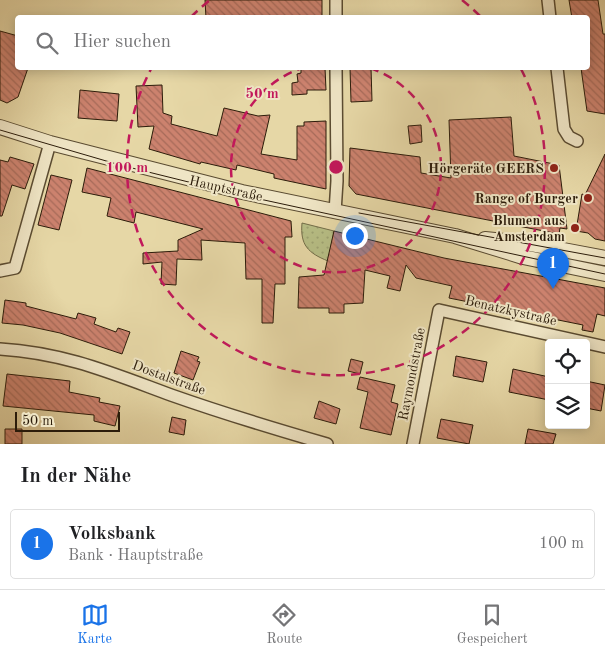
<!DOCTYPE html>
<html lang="de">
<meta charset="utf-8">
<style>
:root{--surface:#fff;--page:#f2f2f2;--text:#202124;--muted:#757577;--line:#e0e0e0;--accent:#1a73e8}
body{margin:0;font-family:"Old Standard TT",serif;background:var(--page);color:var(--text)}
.controls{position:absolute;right:15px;bottom:15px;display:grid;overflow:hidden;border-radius:5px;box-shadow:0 2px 12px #0003}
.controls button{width:45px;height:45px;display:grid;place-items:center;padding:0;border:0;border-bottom:1px solid var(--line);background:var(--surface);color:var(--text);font:25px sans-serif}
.scale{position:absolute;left:15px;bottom:12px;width:105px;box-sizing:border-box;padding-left:5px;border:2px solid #2c1c0a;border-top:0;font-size:14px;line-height:18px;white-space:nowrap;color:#2c1c0a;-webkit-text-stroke:4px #efe5c5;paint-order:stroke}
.you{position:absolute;left:354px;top:235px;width:18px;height:18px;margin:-12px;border:4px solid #fff;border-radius:50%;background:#1a73e8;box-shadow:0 0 0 8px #1a73e833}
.badge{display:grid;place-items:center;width:32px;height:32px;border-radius:50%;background:var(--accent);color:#fff;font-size:16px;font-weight:700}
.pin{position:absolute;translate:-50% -41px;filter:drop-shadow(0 1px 2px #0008)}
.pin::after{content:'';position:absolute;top:26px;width:18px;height:15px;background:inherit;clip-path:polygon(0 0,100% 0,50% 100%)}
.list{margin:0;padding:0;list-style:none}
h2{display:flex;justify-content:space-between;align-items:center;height:65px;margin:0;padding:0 20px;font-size:21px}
h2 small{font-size:16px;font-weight:400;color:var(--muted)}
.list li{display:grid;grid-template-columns:32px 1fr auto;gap:15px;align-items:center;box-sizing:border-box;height:70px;margin:0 10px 10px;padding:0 10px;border:1px solid var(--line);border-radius:5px}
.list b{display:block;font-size:19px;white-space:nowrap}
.list p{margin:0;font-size:16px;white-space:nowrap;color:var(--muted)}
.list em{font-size:16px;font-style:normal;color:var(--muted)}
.icon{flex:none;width:28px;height:28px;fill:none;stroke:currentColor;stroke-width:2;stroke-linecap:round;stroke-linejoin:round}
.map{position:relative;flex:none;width:605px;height:444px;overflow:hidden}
.search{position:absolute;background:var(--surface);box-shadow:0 2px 12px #0003;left:15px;right:15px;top:15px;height:55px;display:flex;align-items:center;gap:12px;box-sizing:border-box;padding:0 18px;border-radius:5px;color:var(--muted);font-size:19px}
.sheet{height:145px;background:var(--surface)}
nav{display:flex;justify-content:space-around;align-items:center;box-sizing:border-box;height:70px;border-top:1px solid var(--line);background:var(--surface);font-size:14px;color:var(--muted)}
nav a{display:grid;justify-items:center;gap:2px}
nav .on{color:var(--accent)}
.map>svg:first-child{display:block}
.park{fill:url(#park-dots);stroke:#726d48}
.building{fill:url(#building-back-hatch);stroke:#2c1c0a}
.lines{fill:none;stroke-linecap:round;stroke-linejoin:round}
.minor-casing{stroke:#5a4b31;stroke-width:14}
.tertiary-casing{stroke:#5a4b31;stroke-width:16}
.minor{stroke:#efe5c5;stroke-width:11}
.tertiary{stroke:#efe5c5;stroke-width:14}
.tram{stroke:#2c1c0a;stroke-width:1}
.ring{fill:none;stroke:#c2185b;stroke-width:2.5;stroke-dasharray:9 6}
.poi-dot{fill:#8f2418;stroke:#efe5c5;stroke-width:2}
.labels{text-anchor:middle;stroke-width:4;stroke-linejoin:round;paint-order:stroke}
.poi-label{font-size:14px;font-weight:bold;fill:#2c1c0a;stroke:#efe5c5;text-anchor:end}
.street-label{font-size:14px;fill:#2c1c0a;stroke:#efe5c5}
.centre{fill:#c2185b;stroke:#efe5c5;stroke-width:2.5}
.ring-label{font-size:15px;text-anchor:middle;font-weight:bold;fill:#c2185b;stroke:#efe5c5;stroke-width:4;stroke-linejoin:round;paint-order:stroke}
</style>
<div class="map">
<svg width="605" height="444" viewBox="0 0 605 444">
<defs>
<pattern id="park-dots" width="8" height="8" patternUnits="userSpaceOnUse" patternTransform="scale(1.25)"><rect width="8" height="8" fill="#b7be85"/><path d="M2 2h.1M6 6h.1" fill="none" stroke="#9ea372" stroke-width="1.8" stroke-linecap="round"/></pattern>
<pattern id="building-back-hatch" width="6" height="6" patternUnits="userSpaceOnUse" patternTransform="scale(1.25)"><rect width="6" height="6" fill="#cc826e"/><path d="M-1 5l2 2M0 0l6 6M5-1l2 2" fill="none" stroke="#a66a59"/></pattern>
</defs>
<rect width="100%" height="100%" fill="#e6d7a6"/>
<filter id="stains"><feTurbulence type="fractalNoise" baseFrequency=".004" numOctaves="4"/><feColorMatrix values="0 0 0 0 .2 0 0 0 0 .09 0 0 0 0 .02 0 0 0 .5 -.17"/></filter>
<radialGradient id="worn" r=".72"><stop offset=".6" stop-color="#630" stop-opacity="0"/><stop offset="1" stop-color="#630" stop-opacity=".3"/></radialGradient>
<path class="park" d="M302 223 334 231 328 261C308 253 300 245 302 223Z"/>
<path class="building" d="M205 0H322V18H206Z
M569 0H598L603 34H605V114L587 111 581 68H588V18H572Z
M0 31 18 36V68H28L18 97 7 103 0 100Z
M301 68H325L326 90H307V94L292 95V83L298 82 297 74 301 73Z
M350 68H371L372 101 351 102Z
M162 85 163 113 172 116 171 124 217 136 224 108 258 116 270 115 261 154 297 160V126H304V122L326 121V189L274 178V174L237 165 236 170 201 162 200 164 149 149 154 126 138 127 136 86Z
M80 90 119 94 117 121 78 118Z
M511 117 514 156 559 165 567 229 560 228 559 234 356 194 349 186 350 148 420 157 421 173 451 178 449 120Z
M421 125 422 142 410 144 408 126Z
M605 154V241L595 239 588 233 576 231 582 194 585 195Z
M10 157 34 164 25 189 12 185 2 216H0V160L8 162Z
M87 168 291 221 292 237H285V284H275L273 323H262V279H246L245 243 201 240 202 260 177 259 176 285 161 284 162 262 143 264V253L178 251V240L203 229 136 212 134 223 107 216 111 198 82 192Z
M51 175 72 180 59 230 38 225Z
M334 231 444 258 605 288V316L597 314 593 332 582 330 583 325 449 298 452 286 416 278 406 265 400 291 387 288 390 276 365 270 363 303 344 304V313H329V308H298L299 277 324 275Z
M5 300 26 303V306L76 319 78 313 96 318 94 324 116 332 118 328 130 332 122 354 60 333 23 325 2 323Z
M181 351 199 357 197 361 200 362 193 380 174 373Z
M456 356 487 362 483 382 453 376Z
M351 359 363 362 360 374 348 371Z
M513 369 549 377V400L509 392Z
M7 374 70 381 69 392 100 398 99 402 120 406 115 426 94 421V415L3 406Z
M360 377 395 385 391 402 398 404 391 435 360 428 368 392 357 389Z
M586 381 605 385 601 411 586 408Z
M319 401 340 409 336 424 314 418Z
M172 417 186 420 184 435 169 432Z
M441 419 473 425 469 444 437 438Z
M5 429H22V444H5Z
M528 429 556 434 553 444H525Z"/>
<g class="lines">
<g class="minor-casing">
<path id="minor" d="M336 0V18
M548 0 550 18
M557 68 564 129 569 137 577 141
M335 212 337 181 336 68
M0 271 15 268 50 143
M0 349C65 353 111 373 171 395 222 413 275 429 327 444
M413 444 439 310 605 347"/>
</g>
<g class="tertiary-casing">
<path id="tertiary" d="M0 127 50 143 242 192 455 236 523 257 605 274
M485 239 526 243 605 258"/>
</g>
<use href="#minor" class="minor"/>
<use href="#tertiary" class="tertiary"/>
<path class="tram" d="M0 130 120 165 241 195 605 274
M359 213 605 258"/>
</g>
<g class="ring">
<path d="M370 68A105 105 0 1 1 302 68"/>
<path d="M191 17A209 209 0 0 1 210 0M462 0A209 209 0 0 1 481 17M521 69A209 209 0 1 1 151 69"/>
</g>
<g class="poi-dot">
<circle cx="554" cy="168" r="5"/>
<circle cx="588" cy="198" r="5"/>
<circle cx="575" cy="228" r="5"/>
</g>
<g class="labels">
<g class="poi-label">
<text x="544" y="173">Hörgeräte GEERS</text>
<text x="578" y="203">Range of Burger</text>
<text x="565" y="225">Blumen aus<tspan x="565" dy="16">Amsterdam</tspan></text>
</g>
<g class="street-label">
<text transform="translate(226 188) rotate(13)" y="5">Hauptstraße</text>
<text transform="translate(511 310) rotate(13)" y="5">Benatzkystraße</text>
<text transform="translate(411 374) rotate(-79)" y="5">Raymondstraße</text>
<text transform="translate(169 377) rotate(20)" y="5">Dostalstraße</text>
</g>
</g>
<circle cx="336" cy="167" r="8" class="centre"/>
<g class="ring-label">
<text x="262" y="98">50 m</text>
<text x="127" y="172">100 m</text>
</g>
<rect width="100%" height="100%" filter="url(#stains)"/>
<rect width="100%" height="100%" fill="url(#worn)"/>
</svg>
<div class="controls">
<button><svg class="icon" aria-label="locate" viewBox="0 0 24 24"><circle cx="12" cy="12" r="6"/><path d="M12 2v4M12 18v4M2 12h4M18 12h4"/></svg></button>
<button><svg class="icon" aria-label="layers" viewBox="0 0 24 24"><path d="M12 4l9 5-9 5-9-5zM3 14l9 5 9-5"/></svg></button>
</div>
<div class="scale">50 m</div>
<div class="you"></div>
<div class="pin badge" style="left:553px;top:289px">1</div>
<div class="search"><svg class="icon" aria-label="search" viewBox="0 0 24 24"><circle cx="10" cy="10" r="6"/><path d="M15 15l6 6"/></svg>Hier suchen</div>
</div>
<section class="sheet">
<h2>In der Nähe<small></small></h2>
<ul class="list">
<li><span class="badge">1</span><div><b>Volksbank</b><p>Bank · Hauptstraße</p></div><em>100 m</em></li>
</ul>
</section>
<nav>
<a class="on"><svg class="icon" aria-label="map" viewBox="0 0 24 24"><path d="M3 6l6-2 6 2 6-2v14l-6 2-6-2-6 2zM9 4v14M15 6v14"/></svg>Karte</a>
<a><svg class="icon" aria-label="directions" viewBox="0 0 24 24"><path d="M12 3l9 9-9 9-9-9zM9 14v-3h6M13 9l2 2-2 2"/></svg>Route</a>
<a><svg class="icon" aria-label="saved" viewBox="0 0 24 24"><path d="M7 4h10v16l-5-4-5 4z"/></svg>Gespeichert</a>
</nav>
